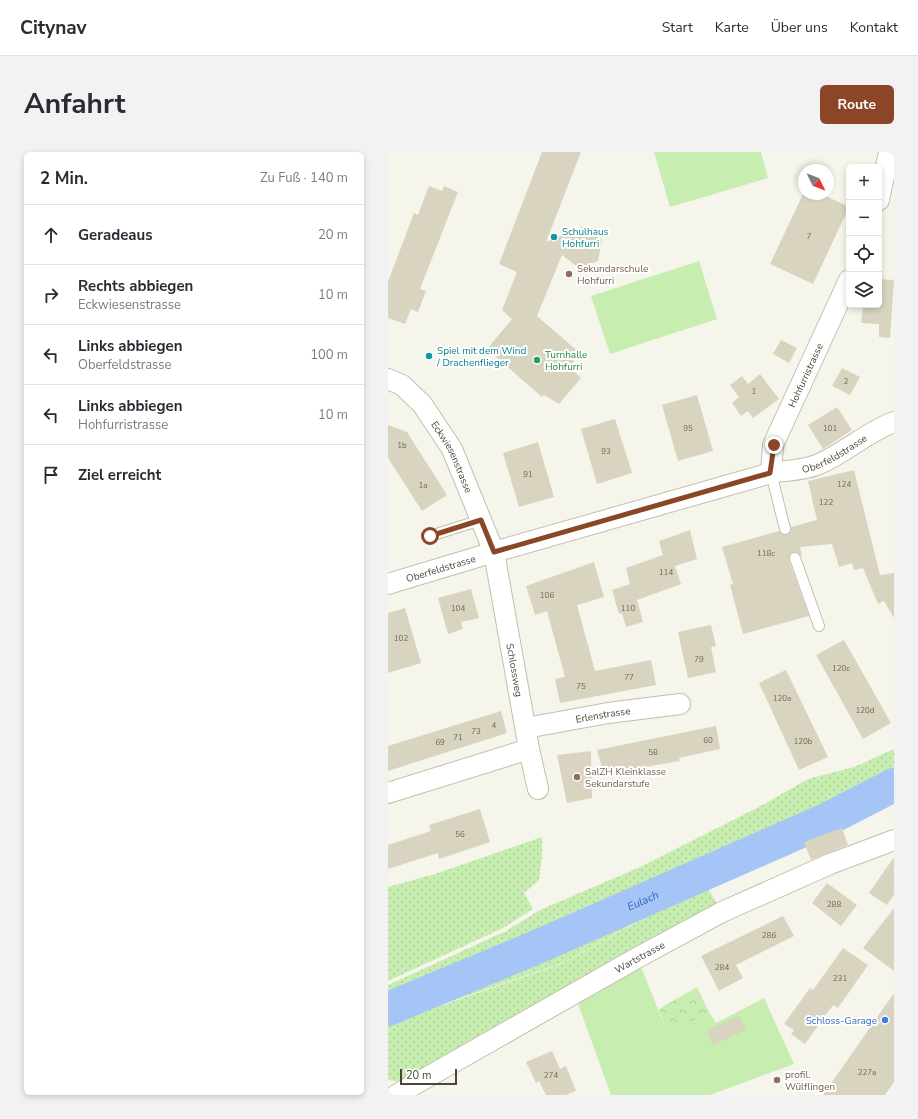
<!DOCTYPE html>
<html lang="de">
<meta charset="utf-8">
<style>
:root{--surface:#fff;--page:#f2f2f3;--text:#2b2b33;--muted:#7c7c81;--line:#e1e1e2;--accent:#8a4627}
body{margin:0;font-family:"Nunito Sans",sans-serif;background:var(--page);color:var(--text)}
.controls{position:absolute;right:12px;top:12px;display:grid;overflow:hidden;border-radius:6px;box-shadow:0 2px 6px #0003}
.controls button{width:36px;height:36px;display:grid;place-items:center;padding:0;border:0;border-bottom:1px solid var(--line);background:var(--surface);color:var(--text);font:20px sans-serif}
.compass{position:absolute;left:410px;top:12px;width:36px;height:36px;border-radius:50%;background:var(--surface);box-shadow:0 2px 6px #0003;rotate:133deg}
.scale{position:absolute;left:12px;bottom:10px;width:57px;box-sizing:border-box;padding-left:4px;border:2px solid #4b4738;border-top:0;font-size:11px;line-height:14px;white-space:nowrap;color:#4b4738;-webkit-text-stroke:3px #fff;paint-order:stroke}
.stop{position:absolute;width:12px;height:12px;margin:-9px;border:3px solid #8a4627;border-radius:50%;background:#fff}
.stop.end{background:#8a4627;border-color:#fff;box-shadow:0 1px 4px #0008}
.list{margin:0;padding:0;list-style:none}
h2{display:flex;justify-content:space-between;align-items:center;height:52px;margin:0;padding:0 16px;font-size:17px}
h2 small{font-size:13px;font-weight:400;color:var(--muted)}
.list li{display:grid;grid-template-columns:26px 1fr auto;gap:12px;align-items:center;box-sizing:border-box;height:60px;padding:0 16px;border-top:1px solid var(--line)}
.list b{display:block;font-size:15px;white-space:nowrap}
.list p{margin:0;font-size:13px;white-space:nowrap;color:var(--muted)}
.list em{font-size:13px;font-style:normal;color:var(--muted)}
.icon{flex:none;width:22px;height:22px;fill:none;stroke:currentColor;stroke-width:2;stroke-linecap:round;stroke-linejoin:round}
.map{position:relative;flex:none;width:506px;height:943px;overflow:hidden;border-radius:6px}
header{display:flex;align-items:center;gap:24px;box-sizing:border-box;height:56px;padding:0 20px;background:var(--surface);border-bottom:1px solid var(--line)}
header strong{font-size:19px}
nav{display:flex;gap:22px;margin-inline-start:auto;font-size:14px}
.intro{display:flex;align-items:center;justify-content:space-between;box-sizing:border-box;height:96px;padding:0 24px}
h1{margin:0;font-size:28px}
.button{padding:10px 18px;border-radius:6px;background:var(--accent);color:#fff;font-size:14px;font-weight:700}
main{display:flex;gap:24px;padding:0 24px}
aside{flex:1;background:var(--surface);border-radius:6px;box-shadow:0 2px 6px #0003}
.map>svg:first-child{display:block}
.grass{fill:url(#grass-dots)}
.park{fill:url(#park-crowns)}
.garden{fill:#c7edb1}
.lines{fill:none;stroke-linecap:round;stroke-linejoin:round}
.river{stroke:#a4c5f6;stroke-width:34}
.building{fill:#d9d4bf}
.lane-casing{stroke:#c3bfac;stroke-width:12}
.street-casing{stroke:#c3bfac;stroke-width:22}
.lane{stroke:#fff;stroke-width:10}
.street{stroke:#fff;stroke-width:20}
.route{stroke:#8a4627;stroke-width:5}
.culture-dot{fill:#0f9aa8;stroke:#fff;stroke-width:1.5}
.education-dot{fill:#8d6e63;stroke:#fff;stroke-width:1.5}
.leisure-dot{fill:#2e9e5b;stroke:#fff;stroke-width:1.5}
.shop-dot{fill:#3f7fe0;stroke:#fff;stroke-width:1.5}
.labels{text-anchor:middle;stroke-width:4;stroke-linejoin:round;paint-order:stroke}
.number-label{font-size:8px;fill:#6e6a5a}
.culture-label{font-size:10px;fill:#0d838f;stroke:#fff;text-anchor:start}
.education-label{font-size:10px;fill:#785e54;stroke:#fff;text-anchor:start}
.leisure-label{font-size:10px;fill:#27864d;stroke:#fff;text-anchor:start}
.street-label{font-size:10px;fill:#4b4738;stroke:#fff}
.shop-label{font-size:10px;fill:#366cbe;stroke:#fff;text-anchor:end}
.water-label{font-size:11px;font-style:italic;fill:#2764c1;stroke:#fff}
</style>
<header>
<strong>Citynav</strong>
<nav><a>Start</a><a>Karte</a><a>Über uns</a><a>Kontakt</a></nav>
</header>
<div class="intro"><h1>Anfahrt</h1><a class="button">Route</a></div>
<main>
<aside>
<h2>2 Min.<small>Zu Fuß · 140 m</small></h2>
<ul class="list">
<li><svg class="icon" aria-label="ahead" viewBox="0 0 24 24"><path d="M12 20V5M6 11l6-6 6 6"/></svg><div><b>Geradeaus</b></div><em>20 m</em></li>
<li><svg class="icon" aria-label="right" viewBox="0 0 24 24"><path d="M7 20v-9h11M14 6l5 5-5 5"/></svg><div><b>Rechts abbiegen</b><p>Eckwiesenstrasse</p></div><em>10 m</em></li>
<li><svg class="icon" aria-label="left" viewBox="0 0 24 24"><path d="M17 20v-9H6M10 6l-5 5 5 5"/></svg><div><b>Links abbiegen</b><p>Oberfeldstrasse</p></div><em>100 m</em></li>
<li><svg class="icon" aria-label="left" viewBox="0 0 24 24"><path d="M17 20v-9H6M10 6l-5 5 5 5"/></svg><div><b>Links abbiegen</b><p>Hohfurristrasse</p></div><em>10 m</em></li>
<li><svg class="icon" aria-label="arrive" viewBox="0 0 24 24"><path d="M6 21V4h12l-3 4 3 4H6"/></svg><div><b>Ziel erreicht</b></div></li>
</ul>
</aside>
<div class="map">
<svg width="506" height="943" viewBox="0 0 506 943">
<defs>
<pattern id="grass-dots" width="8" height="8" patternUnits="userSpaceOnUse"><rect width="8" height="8" fill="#c7edb1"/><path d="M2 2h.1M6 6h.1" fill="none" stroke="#accd99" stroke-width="1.8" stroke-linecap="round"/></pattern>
<pattern id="park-crowns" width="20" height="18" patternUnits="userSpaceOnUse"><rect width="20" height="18" fill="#c7edb1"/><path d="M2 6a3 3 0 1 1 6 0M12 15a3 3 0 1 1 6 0" fill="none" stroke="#accd99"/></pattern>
</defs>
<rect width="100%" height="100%" fill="#f6f5eb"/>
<path class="grass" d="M506 597V623L494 631 314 714 316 732 177 810 0 871V833L118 779 152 758 250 716 369 656 420 627 466 615Z
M154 685V705L151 728 136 741 145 757 115 776 0 829V735L47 722Z
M317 732 332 756 19 931 0 928V872L176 811Z"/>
<path class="park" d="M309 835 322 862 279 879 271 857Z"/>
<path class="garden" d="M266 0H373L380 26 282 55Z
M311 109 329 167 222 202 203 144Z
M251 810 279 879 322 862 328 871 376 846 406 912 322 943H223L189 849Z"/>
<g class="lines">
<path class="river" id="s1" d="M0 857 149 795 438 668 506 633"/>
</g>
<path class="building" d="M154 0H193L158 90 196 74 214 88 210 109 191 116 174 103 149 164 192 201 181 215 193 226 171 252 156 243 154 245 99 197 124 167 114 158 129 120 111 112Z
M41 34 54 39 56 34 70 40 32 137 38 139 30 160 23 157 17 172 0 166V130L26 61 30 63Z
M415 42H434L461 55 425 132 382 112Z
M491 127 506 128 502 186 491 185V172L473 171 475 153H491Z
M393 188 409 196 401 211 385 202Z
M454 216 472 225 462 243 444 234Z
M372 222 391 247 365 266 360 259 353 264 344 251 351 245 342 233 354 224 360 232Z
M309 243 325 299 290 309 274 253Z
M449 255 464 278 435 297 420 273Z
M227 267 244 321 209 332 193 277Z
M0 273 19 280 59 343 34 359 0 306Z
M150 290 166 345 131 355 115 301Z
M466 318 492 423 506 421V466L496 449 490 452 475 416 466 418 464 411 451 415 444 392 412 395 414 404 409 400H405L402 402 401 408 421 464 355 482 342 433 345 432 334 395 391 379 395 383H399L403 379V375L429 368 420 329Z
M302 378 309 407 287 414 293 432 249 448 255 470 238 475 234 461 231 462 224 438 242 432 238 416 275 403 271 389Z
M206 410 216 445 189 453 207 519 263 508 268 533 172 551 167 527 177 525 159 459 147 463 138 434Z
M83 437 91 466 73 470 75 477 60 482 50 446Z
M17 456 33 511 0 521V461Z
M323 473 328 494 323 495 328 520 300 526 290 480Z
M456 488 503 571 475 587 428 503Z
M398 518 440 605 411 618 371 531Z
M113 559 119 581 0 619V594Z
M328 574 332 597 291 606 292 609 216 622 209 598Z
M203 599 204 646 179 651 169 603Z
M92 657 102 690 51 707 50 701 0 717V693L43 679 41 673Z
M454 676 460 693 423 708 416 690Z
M506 705V743L499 753 481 741Z
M439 731 469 753 453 774 424 751Z
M506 756V819L475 796Z
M395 764 406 784 348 813 355 826 331 839 313 804Z
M455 796 480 813 450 856 445 853 417 892 403 882 406 878 396 872 422 836 425 838Z
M506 841V930L497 943H435Z
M351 864 358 878 325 893 319 878Z
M164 899 172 917 178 914 188 939 178 943H158L151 929 148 931 138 910Z"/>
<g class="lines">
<g class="lane-casing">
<path id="lane" d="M383 321 397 377
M42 384 93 368
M407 406 431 474"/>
</g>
<g class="street-casing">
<g id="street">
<path d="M491 48 501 0"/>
<path id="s2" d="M0 227 14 233 34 252 64 297 106 400 141 597 150 637"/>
<path id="s3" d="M383 321 385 293 461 128"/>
<path id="s4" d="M0 432 106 400 383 321C398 318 416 319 431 312 457 301 479 280 506 270"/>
<path id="s5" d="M138 576 220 561 292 552"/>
<path d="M0 641 141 597"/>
<path id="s6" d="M8 943 247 807 334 760 442 712 506 688"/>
</g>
</g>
<use href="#lane" class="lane"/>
<use href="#street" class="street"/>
</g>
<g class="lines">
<path class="route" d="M42 384 93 368 106 400 382 321 386 293"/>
</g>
<g class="culture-dot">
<circle cx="166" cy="85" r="4"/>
<circle cx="41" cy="204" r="4"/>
</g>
<g class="education-dot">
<circle cx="181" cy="122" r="4"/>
<circle cx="189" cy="625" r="4"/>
<circle cx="389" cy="928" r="4"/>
</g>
<circle class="leisure-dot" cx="149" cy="208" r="4"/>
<circle class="shop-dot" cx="497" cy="868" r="4"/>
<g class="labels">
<g class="number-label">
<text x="421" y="87">7</text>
<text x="458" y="232">2</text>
<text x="366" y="242">1</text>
<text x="300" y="279">95</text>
<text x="442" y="279">101</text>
<text x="14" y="296">1b</text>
<text x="218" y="302">93</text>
<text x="140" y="325">91</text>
<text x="456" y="335">124</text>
<text x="35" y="336">1a</text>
<text x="438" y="353">122</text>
<text x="378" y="404">118c</text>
<text x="278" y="423">114</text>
<text x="159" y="446">106</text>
<text x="70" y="459">104</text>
<text x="240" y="459">110</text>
<text x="13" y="489">102</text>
<text x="311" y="510">79</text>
<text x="453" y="519">120c</text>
<text x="241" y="528">77</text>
<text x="193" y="537">75</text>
<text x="394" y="549">120a</text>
<text x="477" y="561">120d</text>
<text x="106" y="576">4</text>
<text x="88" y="582">73</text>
<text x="70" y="588">71</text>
<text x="320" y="591">60</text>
<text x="415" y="592">120b</text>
<text x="52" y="593">69</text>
<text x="265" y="603">58</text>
<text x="72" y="685">56</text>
<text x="446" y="755">288</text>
<text x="381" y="786">286</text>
<text x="334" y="818">284</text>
<text x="452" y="829">231</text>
<text x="479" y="923">227a</text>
<text x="163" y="926">274</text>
</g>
<g class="culture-label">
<text x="174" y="83">Schulhaus<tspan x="174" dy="12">Hohfurri</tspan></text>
<text x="49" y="202">Spiel mit dem Wind<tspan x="49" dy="12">/ Drachenflieger</tspan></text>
</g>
<g class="education-label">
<text x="189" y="120">Sekundarschule<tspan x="189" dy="12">Hohfurri</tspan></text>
<text x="197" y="623">SalZH Kleinklasse<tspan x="197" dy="12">Sekundarstufe</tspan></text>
<text x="397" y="926">profil.<tspan x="397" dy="12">Wülflingen</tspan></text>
</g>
<g class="leisure-label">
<text x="157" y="206">Turnhalle<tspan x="157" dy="12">Hohfurri</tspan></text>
</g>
<g class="street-label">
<text dy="4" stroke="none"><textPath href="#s3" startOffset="105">Hohfurristrasse</textPath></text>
<text dy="4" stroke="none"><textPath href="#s4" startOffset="466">Oberfeldstrasse</textPath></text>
<text dy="4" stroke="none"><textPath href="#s2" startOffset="104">Eckwiesenstrasse</textPath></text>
<text dy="4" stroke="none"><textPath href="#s4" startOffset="55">Oberfeldstrasse</textPath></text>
<text dy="4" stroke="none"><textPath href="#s2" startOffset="328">Schlossweg</textPath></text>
<text dy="4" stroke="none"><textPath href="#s5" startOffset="78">Erlenstrasse</textPath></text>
<text dy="4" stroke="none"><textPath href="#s6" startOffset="280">Wartstrasse</textPath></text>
</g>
<g class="shop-label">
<text x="489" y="872">Schloss-Garage</text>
</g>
<g class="water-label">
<text dy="4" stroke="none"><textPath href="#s1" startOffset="277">Eulach</textPath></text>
</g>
</g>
</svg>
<div class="controls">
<button>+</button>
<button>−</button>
<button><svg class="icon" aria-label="locate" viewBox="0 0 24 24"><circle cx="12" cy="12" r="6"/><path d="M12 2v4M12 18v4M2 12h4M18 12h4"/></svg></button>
<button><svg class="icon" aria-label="layers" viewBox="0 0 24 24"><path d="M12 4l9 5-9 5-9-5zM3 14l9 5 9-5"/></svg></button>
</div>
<svg class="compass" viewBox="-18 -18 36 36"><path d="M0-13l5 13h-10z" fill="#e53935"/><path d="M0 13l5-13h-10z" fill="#7c7c81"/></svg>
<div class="scale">20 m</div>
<div class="stop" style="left:42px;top:384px"></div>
<div class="stop end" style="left:386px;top:293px"></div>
</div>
</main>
